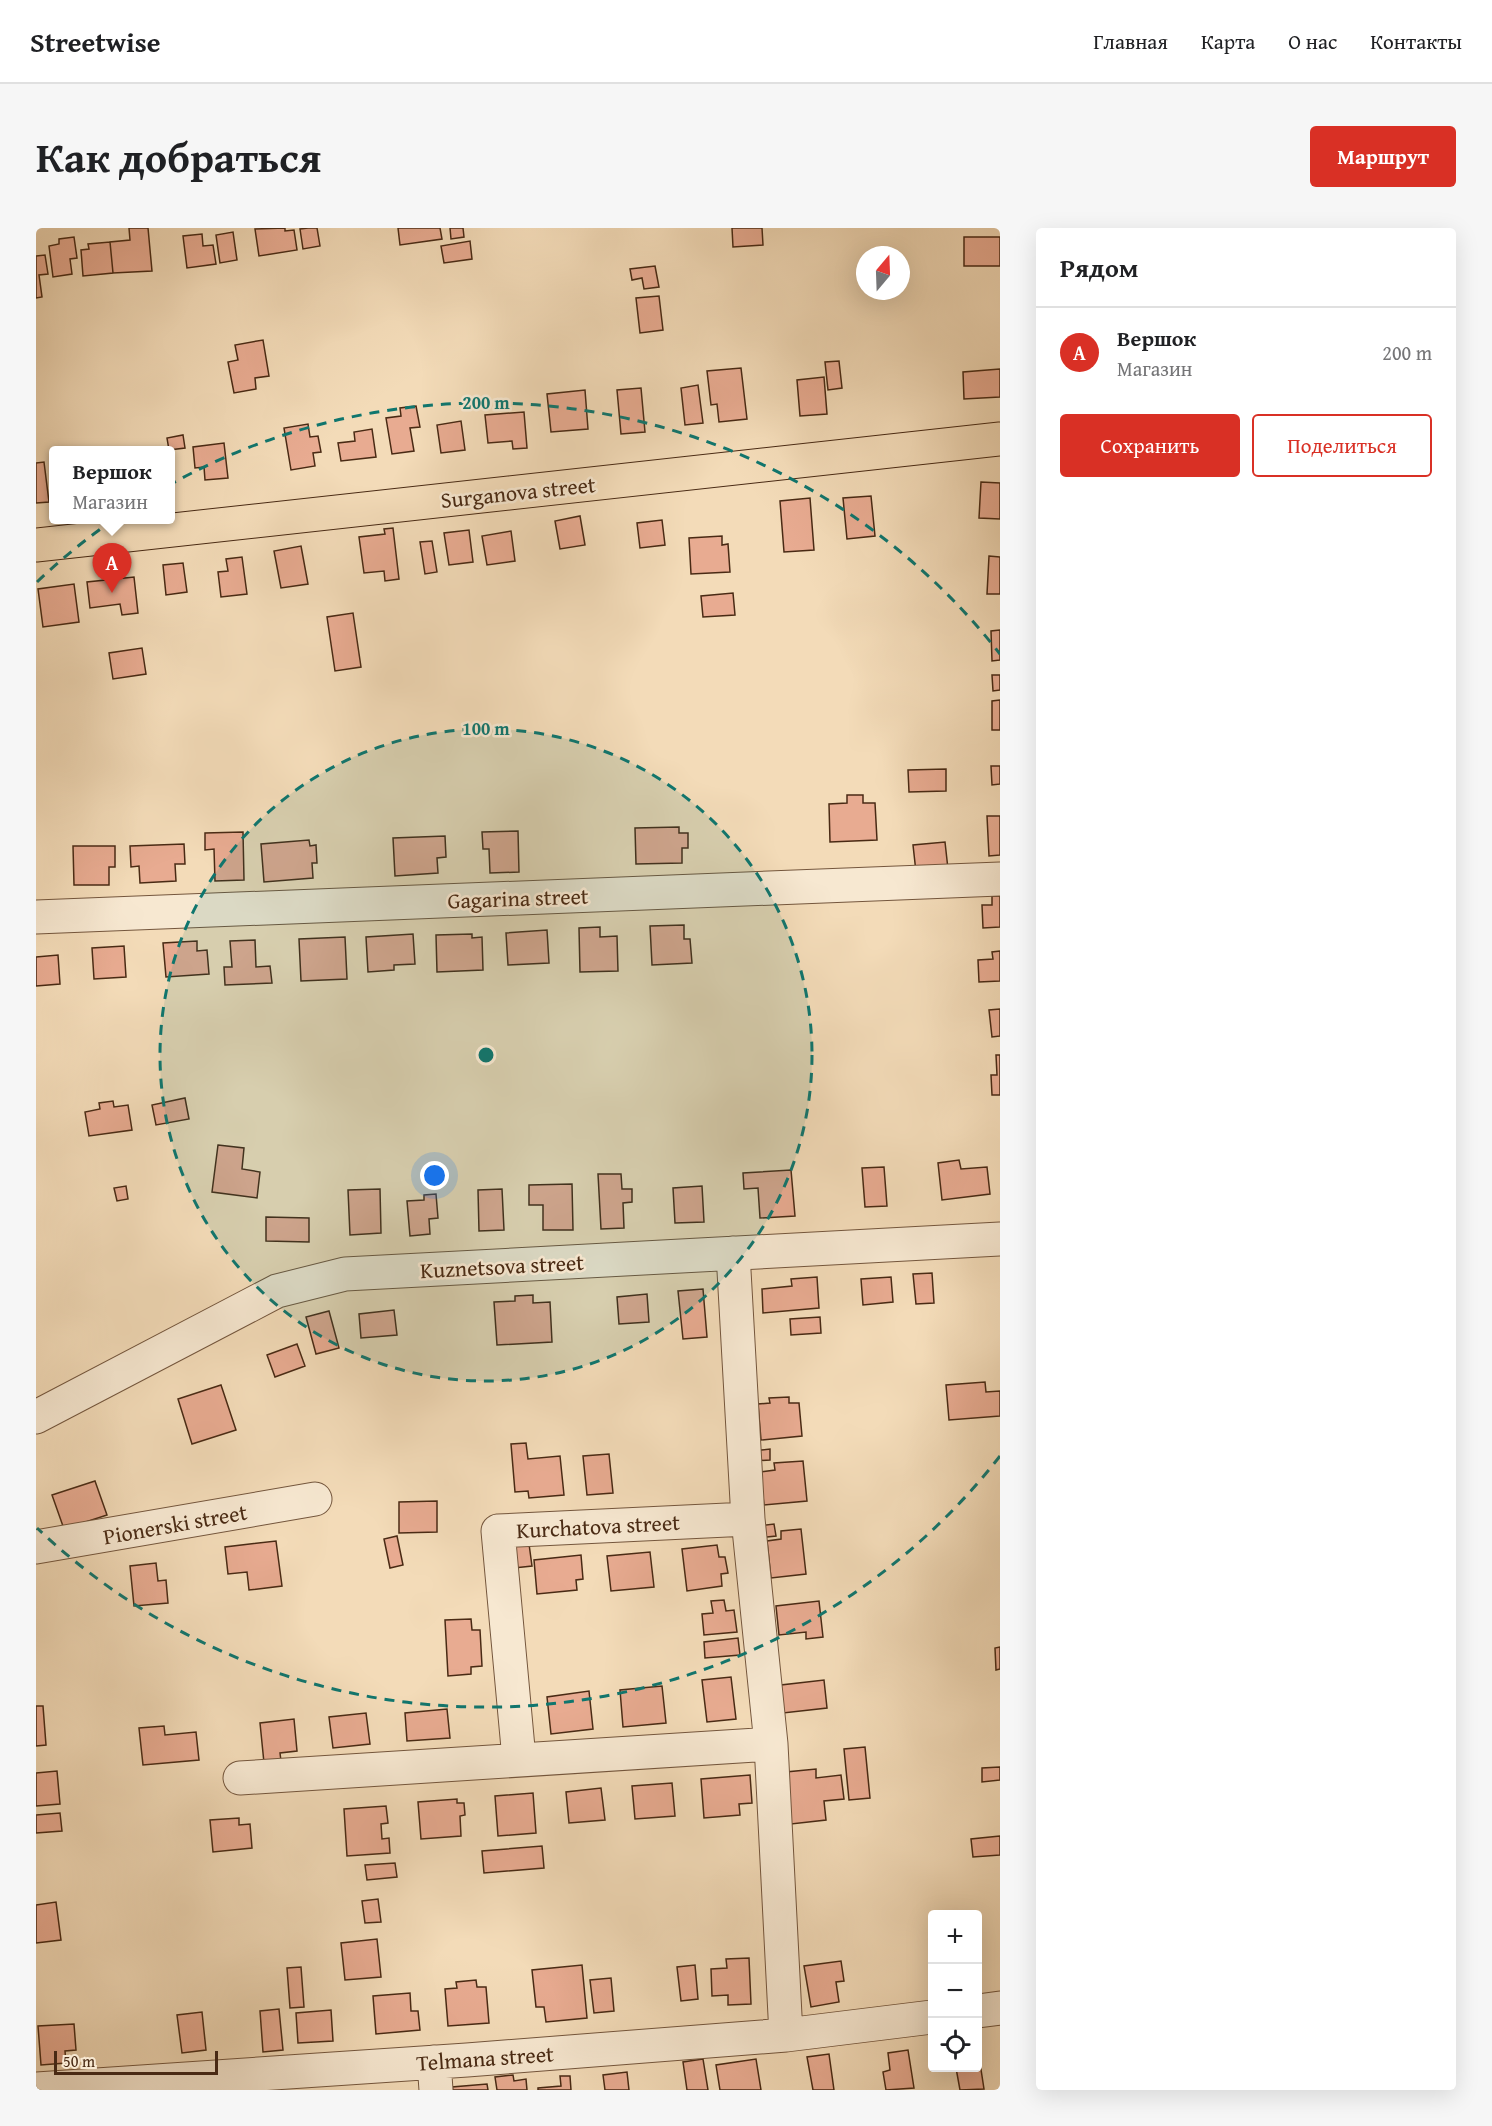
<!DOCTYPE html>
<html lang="ru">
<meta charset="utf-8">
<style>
:root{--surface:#fff;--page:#f6f6f6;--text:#202124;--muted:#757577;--line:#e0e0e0;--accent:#d93025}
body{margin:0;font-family:"Gentium Book Plus",serif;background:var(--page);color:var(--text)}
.controls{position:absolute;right:18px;bottom:18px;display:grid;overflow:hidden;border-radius:6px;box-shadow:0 6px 24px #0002}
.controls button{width:54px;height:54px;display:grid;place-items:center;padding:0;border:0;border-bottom:2px solid var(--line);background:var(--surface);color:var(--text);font:30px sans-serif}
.compass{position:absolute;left:820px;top:18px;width:54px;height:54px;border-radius:50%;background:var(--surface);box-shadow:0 6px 24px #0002;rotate:19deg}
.scale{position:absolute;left:18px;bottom:15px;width:164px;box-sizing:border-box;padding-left:6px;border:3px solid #492a14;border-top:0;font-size:16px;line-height:21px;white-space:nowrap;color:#492a14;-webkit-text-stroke:4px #f7e8d1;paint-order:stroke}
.you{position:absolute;left:399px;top:948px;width:21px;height:21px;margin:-15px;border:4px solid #fff;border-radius:50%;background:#1a73e8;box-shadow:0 0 0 9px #1a73e833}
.badge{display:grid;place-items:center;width:39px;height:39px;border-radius:50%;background:var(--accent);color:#fff;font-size:20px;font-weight:700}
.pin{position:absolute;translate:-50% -50px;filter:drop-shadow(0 2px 3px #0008)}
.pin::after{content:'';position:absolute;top:32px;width:21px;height:18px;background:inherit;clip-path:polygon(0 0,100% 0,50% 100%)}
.popup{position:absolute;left:13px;top:218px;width:126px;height:78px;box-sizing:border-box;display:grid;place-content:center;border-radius:6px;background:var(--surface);filter:drop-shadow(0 2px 4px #0005);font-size:20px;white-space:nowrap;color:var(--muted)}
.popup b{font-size:22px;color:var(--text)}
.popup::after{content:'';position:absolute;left:50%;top:100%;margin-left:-12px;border:12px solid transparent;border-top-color:var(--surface)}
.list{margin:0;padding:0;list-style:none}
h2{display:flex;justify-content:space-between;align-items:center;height:78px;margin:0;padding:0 24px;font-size:26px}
h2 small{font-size:20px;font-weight:400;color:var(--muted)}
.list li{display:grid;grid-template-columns:39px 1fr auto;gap:18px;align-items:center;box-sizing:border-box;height:90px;padding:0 24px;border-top:2px solid var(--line)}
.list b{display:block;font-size:22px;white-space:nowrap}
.list p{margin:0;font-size:20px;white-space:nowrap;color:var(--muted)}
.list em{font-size:20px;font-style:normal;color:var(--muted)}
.actions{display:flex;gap:12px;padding:18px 24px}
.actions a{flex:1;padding:14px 0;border:2px solid var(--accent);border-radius:6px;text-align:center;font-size:21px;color:var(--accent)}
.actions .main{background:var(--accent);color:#fff}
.icon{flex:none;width:33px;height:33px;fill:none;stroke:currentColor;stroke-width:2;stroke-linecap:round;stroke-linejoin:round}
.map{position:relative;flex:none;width:964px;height:1862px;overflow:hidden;border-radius:6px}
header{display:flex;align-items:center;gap:36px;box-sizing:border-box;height:84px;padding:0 30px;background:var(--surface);border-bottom:2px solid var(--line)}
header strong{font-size:28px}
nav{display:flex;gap:33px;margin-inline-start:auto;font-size:21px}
.intro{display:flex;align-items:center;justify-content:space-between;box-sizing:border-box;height:144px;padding:0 36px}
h1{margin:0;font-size:42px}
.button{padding:15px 27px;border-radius:6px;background:var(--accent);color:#fff;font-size:21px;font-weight:700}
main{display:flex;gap:36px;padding:0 36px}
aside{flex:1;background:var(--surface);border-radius:6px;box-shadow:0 6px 24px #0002}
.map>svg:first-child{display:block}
.building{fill:#e8ab91;stroke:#492a14;stroke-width:1.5}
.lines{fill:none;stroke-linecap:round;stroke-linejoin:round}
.minor-casing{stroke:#74563d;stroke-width:35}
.major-casing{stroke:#492a14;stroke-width:35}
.minor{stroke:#f7e8d1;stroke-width:33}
.major{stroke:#f3dbb8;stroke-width:33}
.ring{fill:none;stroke:#0f766e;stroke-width:3;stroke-dasharray:10 8}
.labels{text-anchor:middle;stroke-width:5;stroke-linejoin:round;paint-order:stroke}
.street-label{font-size:22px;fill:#492a14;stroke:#f7e8d1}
.centre{fill:#0f766e;stroke:#f7e8d1;stroke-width:3}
.ring-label{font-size:18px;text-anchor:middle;font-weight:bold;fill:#0f766e;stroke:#f7e8d1;stroke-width:5;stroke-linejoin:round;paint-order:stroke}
</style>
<header>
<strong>Streetwise</strong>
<nav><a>Главная</a><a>Карта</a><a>О нас</a><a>Контакты</a></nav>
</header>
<div class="intro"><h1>Как добраться</h1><a class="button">Маршрут</a></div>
<main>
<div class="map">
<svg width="964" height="1862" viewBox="0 0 964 1862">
<rect width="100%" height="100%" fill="#f3dbb8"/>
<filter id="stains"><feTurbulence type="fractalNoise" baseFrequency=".00333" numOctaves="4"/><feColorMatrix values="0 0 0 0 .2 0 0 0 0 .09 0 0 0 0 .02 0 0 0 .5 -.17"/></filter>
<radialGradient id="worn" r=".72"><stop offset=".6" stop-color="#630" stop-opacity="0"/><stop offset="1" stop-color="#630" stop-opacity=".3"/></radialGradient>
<path class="building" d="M93 0H112L116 43 77 45 74 14 94 12Z
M249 0V3L258 2 261 22 223 28 219 1Z
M272 0H281L284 18 267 21 264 1Z
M362 0H404L406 11 364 17Z
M414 0H427L428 9 415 11Z
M696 0H726L727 17 697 19Z
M197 4 201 32 184 35 180 7Z
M166 6 167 18 177 17 180 36 151 40 147 8Z
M38 9 41 30 34 31 36 46 17 49 13 18 23 16V11Z
M928 9H964V38H928Z
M434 13 436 31 408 35 405 18Z
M74 14 77 45 47 48 45 22 53 21 52 16Z
M9 27 12 46 3 47 6 69 0 70V28Z
M619 38 623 59 608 61 606 50 596 52 594 41Z
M623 68 627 102 604 105 600 70Z
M227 112 233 148 219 150 220 161 198 165 192 134 202 132 199 117Z
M803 133 806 160 792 162 789 134Z
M705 140 711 191 683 194 681 176 675 177 671 143Z
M964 141V169L928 171 927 144Z
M788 149 791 186 764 188 761 152Z
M662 157 667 195 649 197 645 160Z
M605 160 609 204 585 206 581 162Z
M549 162 552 201 515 204 511 166Z
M380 178 384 199 374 200 378 223 356 226 350 190 365 188 364 180Z
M488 184 491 220 477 221 476 213 452 215 449 187Z
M425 193 429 222 405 225 401 197Z
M272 196 274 209 282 208 285 224 277 225 279 238 255 242 248 200Z
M336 201 340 229 305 233 302 215 319 213 318 204Z
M147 207 149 220 133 222 131 210Z
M188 215 192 250 169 252 168 239 159 240 157 219Z
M8 234 13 274 0 275V235Z
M945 254 964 255V291L943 290Z
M835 268 839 308 811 311 807 270Z
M774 270 778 322 748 324 744 273Z
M544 288 549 317 524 321 519 293Z
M626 292 629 317 604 320 601 295Z
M357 300 363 351 349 353 348 343 328 345 323 309 349 306 348 301Z
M433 302 437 334 413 337 408 305Z
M475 303 479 333 451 337 446 308Z
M686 308V317L692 316 694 344 655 346 653 310Z
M396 313 401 344 389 346 384 314Z
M265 318 272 356 245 360 238 323Z
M953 328 964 329V366H951Z
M206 329 211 366 185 369 182 344 192 343 190 331Z
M147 335 151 364 130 367 127 337Z
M98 349 102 385 86 387 84 376 54 380 51 354Z
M38 356 43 394 7 399 2 361Z
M697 365 699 387 667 389 665 368Z
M317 385 325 439 299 443 291 389Z
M964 402V432L956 433 955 403Z
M106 420 110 446 77 451 73 425Z
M956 447H964V462L957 463Z
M964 472V502H956V473Z
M955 538H964V556L956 557Z
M910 541V563L873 564 872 542Z
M811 567H827V575H839L841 612 794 614 793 576 811 575Z
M951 588H964V627L953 628Z
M643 599V605H652V620H646V635L600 636 599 600Z
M482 603 483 644 454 645 453 621H447L446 604Z
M207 604 208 652 179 653 178 621 169 622V605Z
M409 608 410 629 401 630 402 645 359 648 357 610Z
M273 612 274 618 280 617 281 635H276L277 650 228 654 225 616Z
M909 614 912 641 880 644 877 617Z
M148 616 149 636H139L140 653 104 655 103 638 95 639 94 618Z
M37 618H79V639H73V657H38Z
M956 668H964V699L947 700 946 677H956Z
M648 697V711H654L656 735 616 737 614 698Z
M564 699V709L581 708 582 743 544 744 543 700Z
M511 702 513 735 472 737 470 705Z
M377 706 379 736 358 737V742L332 744 330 709Z
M436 706V710L446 709 447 742 401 744 400 707Z
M309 709 311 751 265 753 263 711Z
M219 712 220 739 234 738 236 755 189 757 188 739H196L194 713Z
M161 713V723L171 722 173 746 130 749 127 715Z
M88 718 90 749 58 751 56 720Z
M964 723V753L943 754 942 732 957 731 956 724Z
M22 727 24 756 0 758V729Z
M964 781V808L956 809 953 782Z
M960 827H964V867H956L955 847H961Z
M149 870 153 891 120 897 116 877Z
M77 873 78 879 92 877 96 902 53 908 49 884 64 881 63 875Z
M182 917 208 920 206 941 224 944 221 970 176 964Z
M923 932 925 941 951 939 954 966 906 972 902 935Z
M848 939 851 978 829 979 826 940Z
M755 942 759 988 724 990 722 960 708 961 707 945Z
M562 946H585L586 961H596V974L587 975 588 1000 565 1001Z
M536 956 537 1002H507V977H493V957Z
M90 958 92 971 81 973 78 960Z
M666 958 668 994 639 995 637 960Z
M344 961 345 1005 314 1007 312 962Z
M466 961 468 1002 443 1003 442 962Z
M400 966 402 990 393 991 394 1006 374 1008 371 973 388 972V967Z
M230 989 273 990V1014L230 1013Z
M896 1045 898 1075 880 1076 877 1046Z
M781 1049 783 1080 727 1085 726 1061 756 1058 755 1051Z
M855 1049 857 1074 827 1077 825 1051Z
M667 1061 671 1109 647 1111 642 1063Z
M611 1066 613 1094 583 1096 581 1069Z
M497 1067V1075L514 1074 516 1114 461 1117 458 1074 479 1073V1068Z
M358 1082 361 1107 325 1110 323 1086Z
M293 1083 303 1120 280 1126 270 1089Z
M784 1089 785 1105 755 1107 754 1091Z
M261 1116 269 1138 239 1149 231 1127Z
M949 1154 950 1164 964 1163V1188L913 1192 910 1157Z
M185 1157 200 1202 156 1216 142 1171Z
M753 1169V1175H763L766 1208 725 1212 722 1176 734 1175 733 1170Z
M490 1215 492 1231 524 1228 528 1267 493 1270 492 1263 479 1264 475 1216Z
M734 1221V1232L717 1233 716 1223Z
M573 1226 577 1265 551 1267 547 1228Z
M767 1233 771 1273 728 1277 724 1244 739 1242 738 1235Z
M59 1253 71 1287 28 1301 16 1267Z
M401 1273V1304L363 1305V1274Z
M738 1296 740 1308 722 1310 721 1298Z
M765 1301 770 1346 735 1350 731 1313 745 1311V1303Z
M361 1308 367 1337 354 1340 348 1311Z
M240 1313 246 1358 213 1362 211 1344 192 1346 189 1319Z
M493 1316 496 1338 478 1340 475 1318Z
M681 1317 683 1329H689L692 1345 685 1346 686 1358 651 1363 646 1321Z
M614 1324 618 1359 575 1363 571 1328Z
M545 1327 547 1351 540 1352 541 1362 501 1366 498 1332Z
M120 1335 122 1353 130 1352 132 1375 98 1378 94 1338Z
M688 1372 690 1383 698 1382 701 1404 668 1407 666 1386 677 1385 675 1373Z
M783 1373 787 1409 770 1411V1404L743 1407 740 1378Z
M435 1391 436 1402H444L446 1438 435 1439V1446L412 1448 409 1392Z
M702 1410 704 1427 669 1430 668 1414Z
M964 1419V1441L960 1442 959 1420Z
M695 1449 700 1491 671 1494 666 1452Z
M788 1452 791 1480 747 1485 745 1457Z
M626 1458 630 1495 587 1499 584 1462Z
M553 1463 557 1501 515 1506 511 1469Z
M0 1478H7L10 1517 0 1518Z
M411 1481 414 1510 371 1513 369 1485Z
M330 1485 334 1516 297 1520 293 1489Z
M258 1491 261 1523 244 1525 245 1533 228 1535 224 1495Z
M128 1498 129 1507 160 1504 163 1532 107 1537 103 1500Z
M829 1519 834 1570 813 1572 808 1521Z
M964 1539V1552L946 1554V1540Z
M780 1541V1550L805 1547 808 1571 788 1573 790 1592 755 1596 750 1544Z
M21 1543 24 1576 0 1578V1545Z
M714 1547 716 1575 703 1576 704 1587 668 1590 665 1551Z
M636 1555 639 1588 599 1591 596 1558Z
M565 1560 569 1592 533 1595 530 1564Z
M497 1565 500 1605 462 1608 459 1568Z
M421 1571V1575H428L429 1587 424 1588 425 1608 385 1611 382 1574Z
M350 1578 352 1595 345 1596 346 1611 353 1610 354 1625 311 1628 308 1581Z
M24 1585 26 1603 0 1605V1587Z
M203 1590V1597L214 1596 216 1620 177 1624 174 1592Z
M964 1608V1627L937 1629 935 1611Z
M506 1618 508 1640 448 1645 446 1623Z
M359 1635 361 1649 331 1652 329 1637Z
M342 1671 345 1694 329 1695 326 1673Z
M20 1674 25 1712 0 1715V1677Z
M341 1711 345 1749 309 1752 305 1715Z
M713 1730 715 1776 692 1777V1767L676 1768 675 1741 691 1740 690 1731Z
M805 1733 808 1753 800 1754 803 1774 775 1779 768 1738Z
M546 1737 551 1790 510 1794 508 1779H500L496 1742Z
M659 1737 662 1771 645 1773 641 1739Z
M265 1739 268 1779 254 1780 251 1740Z
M575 1750 578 1783 558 1785 554 1752Z
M440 1752 441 1759H450L453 1795 412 1798 409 1761 421 1760 420 1754Z
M374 1765 375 1783H382L384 1802 340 1806 337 1768Z
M243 1781 247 1822 227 1824 224 1783Z
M295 1782 297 1813 262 1815 260 1785Z
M166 1784 170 1822 146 1825 141 1787Z
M38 1796 40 1822 29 1823 30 1835 5 1837 2 1798Z
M872 1822 878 1860 850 1862 847 1844 854 1842 852 1825Z
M942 1822 948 1861 924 1862 920 1840H942Z
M793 1826 798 1862H777L771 1829Z
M667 1831 672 1862H651L647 1834Z
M720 1831 725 1862H684L680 1837Z
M591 1844 593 1862H569L567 1847Z
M477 1847 478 1853 490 1851 491 1862H461L459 1849Z
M524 1848H534L535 1862H502V1860L525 1858Z
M451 1856 452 1862H417L416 1859Z"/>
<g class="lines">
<g class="minor-casing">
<path id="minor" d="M0 689 964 651
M697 1025 712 1291 735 1516 750 1807
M0 1189 241 1063 309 1046 964 1011
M0 1319 279 1271
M483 1531 462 1303 712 1291
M204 1550 735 1516
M942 1783 964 1780
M398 1834 400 1862
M0 1861 431 1832 750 1807 896 1789"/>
</g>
<g class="major-casing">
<path id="major" d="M0 317 964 211"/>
</g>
<use href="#minor" class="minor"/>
<use href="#major" class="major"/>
</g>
<circle cx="450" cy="827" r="326" fill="#0f766e" fill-opacity=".12"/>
<g class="ring">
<circle cx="450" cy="827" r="326"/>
<path d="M964 1228A652 652 0 0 1 1 1300M1 354A652 652 0 0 1 964 426"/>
</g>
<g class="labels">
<g class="street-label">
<text transform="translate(482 264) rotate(-6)" y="8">Surganova street</text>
<text transform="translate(482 670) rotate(-2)" y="8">Gagarina street</text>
<text transform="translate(466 1038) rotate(-3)" y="8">Kuznetsova street</text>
<text transform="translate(139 1296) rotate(-10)" y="8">Pionerski street</text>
<text transform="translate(562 1298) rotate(-3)" y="8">Kurchatova street</text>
<text transform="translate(449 1830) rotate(-4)" y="8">Telmana street</text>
</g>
</g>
<circle cx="450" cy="827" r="9" class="centre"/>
<g class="ring-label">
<text x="450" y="181">200 m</text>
<text x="450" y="507">100 m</text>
</g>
<rect width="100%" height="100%" filter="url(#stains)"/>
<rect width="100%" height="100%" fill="url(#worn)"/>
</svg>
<div class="controls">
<button>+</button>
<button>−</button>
<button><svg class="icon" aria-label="locate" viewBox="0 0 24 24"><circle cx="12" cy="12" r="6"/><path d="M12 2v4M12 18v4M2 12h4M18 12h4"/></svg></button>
</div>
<svg class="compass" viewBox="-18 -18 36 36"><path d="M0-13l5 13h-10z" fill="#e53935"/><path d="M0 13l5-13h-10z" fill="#757577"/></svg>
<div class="scale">50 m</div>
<div class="you"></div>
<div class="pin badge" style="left:76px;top:365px">A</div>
<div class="popup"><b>Вершок</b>Магазин</div>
</div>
<aside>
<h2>Рядом<small></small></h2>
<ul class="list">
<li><span class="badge">A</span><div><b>Вершок</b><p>Магазин</p></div><em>200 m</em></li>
</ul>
<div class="actions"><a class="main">Сохранить</a><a>Поделиться</a></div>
</aside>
</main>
